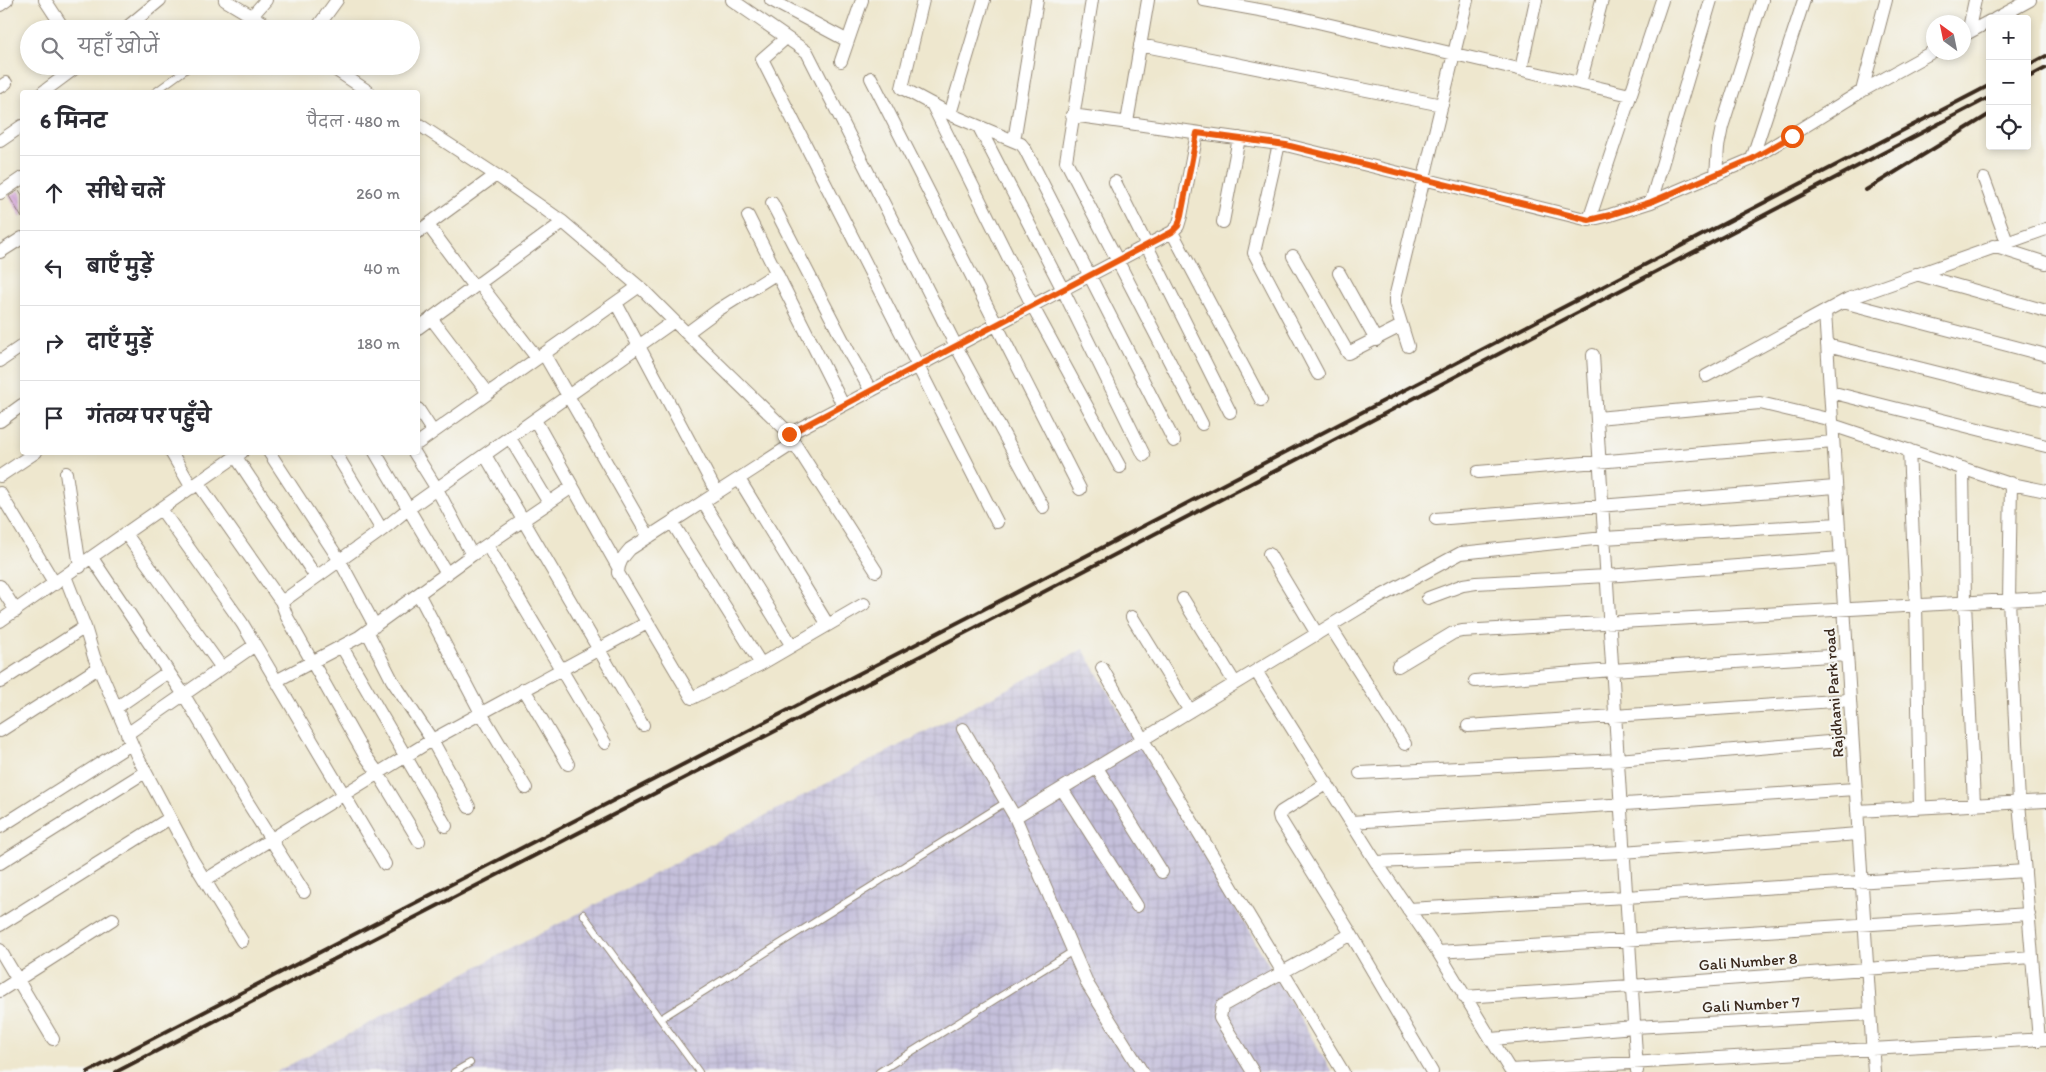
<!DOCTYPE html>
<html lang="hi">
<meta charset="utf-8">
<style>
:root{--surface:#fff;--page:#f7f7f7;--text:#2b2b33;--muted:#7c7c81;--line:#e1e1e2}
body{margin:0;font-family:Itim,"Playpen Sans Deva",sans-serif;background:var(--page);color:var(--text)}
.controls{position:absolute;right:15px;top:15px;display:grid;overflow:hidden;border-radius:5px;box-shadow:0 2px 8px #0003}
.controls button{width:45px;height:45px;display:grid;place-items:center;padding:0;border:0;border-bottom:1px solid var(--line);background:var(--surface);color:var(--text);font:25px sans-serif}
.compass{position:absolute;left:1926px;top:15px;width:45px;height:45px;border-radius:50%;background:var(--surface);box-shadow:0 2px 8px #0003;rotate:327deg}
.stop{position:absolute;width:15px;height:15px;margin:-11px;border:4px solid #ea580c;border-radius:50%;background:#fff}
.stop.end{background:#ea580c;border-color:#fff;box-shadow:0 1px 5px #0008}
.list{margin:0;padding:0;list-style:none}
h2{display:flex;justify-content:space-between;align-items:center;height:65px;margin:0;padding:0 20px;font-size:21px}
h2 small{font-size:16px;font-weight:400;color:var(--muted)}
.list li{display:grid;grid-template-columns:32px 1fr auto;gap:15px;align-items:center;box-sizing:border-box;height:75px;padding:0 20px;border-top:1px solid var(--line)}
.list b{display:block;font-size:19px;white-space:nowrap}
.list em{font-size:16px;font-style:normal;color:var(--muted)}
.icon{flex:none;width:28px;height:28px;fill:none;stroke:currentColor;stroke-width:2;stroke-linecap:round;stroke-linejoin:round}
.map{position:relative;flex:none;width:2046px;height:1072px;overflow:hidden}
.search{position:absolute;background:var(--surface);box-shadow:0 2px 8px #0003;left:20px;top:20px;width:400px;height:55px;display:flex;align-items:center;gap:12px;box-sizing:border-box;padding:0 18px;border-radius:28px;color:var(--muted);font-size:19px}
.panel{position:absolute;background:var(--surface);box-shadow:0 2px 8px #0003;left:20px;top:90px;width:400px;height:365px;border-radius:5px}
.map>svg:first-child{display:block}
.industrial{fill:url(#industrial-grid)}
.building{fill:url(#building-back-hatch)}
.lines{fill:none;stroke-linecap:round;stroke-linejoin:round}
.service-casing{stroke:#948876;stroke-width:8}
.minor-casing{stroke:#948876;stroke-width:14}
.service{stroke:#fff;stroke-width:6}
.minor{stroke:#fff;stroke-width:12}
.rail{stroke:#3b2a1e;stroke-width:4}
.route{stroke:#ea580c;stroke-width:6}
.labels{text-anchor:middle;stroke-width:4;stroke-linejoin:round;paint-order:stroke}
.street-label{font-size:16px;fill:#3b2a1e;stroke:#f6f6f2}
</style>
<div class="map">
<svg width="2046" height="1072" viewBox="0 0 2046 1072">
<defs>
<pattern id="industrial-grid" width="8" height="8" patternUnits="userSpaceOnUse" patternTransform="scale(1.25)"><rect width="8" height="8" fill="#c5c0db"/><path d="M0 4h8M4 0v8" fill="none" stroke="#aaa5bc"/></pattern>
<pattern id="building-back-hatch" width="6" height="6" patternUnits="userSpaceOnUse" patternTransform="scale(1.25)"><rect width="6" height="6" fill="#d59edb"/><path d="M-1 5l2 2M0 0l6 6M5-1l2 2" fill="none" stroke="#ae81b1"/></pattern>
</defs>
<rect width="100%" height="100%" fill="#f6f6f2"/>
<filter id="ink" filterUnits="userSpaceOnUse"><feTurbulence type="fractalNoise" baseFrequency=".02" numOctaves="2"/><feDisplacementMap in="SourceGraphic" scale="10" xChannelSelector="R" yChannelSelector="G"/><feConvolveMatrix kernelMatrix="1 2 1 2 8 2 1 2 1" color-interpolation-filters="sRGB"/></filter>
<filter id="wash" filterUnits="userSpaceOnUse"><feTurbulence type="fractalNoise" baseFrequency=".0096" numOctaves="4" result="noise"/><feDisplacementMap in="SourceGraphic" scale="20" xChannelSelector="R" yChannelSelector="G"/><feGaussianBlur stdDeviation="1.12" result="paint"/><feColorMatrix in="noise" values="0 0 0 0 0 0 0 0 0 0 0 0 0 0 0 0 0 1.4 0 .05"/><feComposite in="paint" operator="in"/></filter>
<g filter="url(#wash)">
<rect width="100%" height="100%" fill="#eee7ce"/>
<path class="industrial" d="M1083 649 1332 1072H276Z"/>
<g id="blocks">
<path class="building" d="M19 190 22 195V218L9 196Z"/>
</g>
</g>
<g filter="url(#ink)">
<use href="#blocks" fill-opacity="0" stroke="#948876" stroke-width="1"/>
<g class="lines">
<g class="service-casing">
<path id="service" d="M236 29 252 16
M155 92 191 66
M583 914 699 1072
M660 1019 1006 802
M454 1072 470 1063
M879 1072 1073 951"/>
</g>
<g class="minor-casing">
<path id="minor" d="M45 0 64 29
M225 0 273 29
M732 0 807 52 956 346 1043 507
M771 0 848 41
M923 0 902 88 954 116 1021 144 1025 149 1174 441
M1092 0 1066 161 1202 424
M1204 0 1292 16 1630 95
M0 5 7 0
M252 16 266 0
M1995 19 2030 0
M125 29 160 0
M316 29 337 0
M1968 33 1975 0
M1964 35 1990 21
M786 38 762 59 997 522
M1140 45 1442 105
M841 61 862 0
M330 66 369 92
M1521 69 1536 0
M871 78 1080 489
M1580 83 1602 0
M0 87 6 83
M1862 91 1886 0
M43 92 78 66
M932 104 1032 305 1120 467
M950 114 984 0
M1072 115 1286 145 1589 220 1610 215 1651 202 1752 159 1862 91 1934 51
M1127 122 1148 0
M418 124 496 175 563 222 643 290 674 321 786 430 876 571
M979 127 1063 290 1144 455
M0 141 22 126
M1014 141 1037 0
M1279 144 1254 253 1318 374
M1752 159 1804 0
M1716 175 1718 147 1722 127 1762 0
M1984 179 2007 242
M1115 182 1230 412
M0 193 22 178
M1651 202 1711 0
M772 203 851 356 871 391
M748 216 843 405
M1589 220 1662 0
M1223 222 1239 138
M428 225 474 287
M418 232 496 175
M1172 232 1261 400
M1993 246 2046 263
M0 252 22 238
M1293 256 1348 353 1401 326
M1339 273 1376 340
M1916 274 2046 311
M479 283 537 358
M1843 302 2046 355
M616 303 717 493
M1825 312 1874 1072
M431 318 488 393
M418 328 563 222
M687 333 718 310 777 273
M1827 345 2046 400
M1408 346 1395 304V298L1467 0
M544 354 649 537
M1593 355 1637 1071
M0 361 22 346
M1706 376 1848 299 2046 229
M1830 392 2046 446
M418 409 433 432
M1597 418 1760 403 1832 420
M535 420 618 567
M0 421 22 405
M1832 425 2007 483 2046 491
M789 434 1172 232 1178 226 1181 216 1197 133
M510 438 549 503
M418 443 638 287
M794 443 630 549C623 557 618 563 618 573L692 698 761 664 864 604
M1909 450 1916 605 1920 807
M171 452 192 488
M269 452 340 561 375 626
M335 452 382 530
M375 452 447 574
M414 452 437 489 472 555
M485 455 643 725
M236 457 316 577
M1963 468 1965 602 1974 804
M1478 472 1833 442
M66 473 80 567
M0 476 36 452
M739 479 828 625
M198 483 280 600 283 601 382 530 408 509 674 321
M2011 483 2009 600 2019 802 2039 1040
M0 493 55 584
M703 502 792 646
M161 509 242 623 385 864
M1436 519 1835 487
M672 522 761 664
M126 534 222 668
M487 545 605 743
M1269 554 1317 634
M92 558 184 695 248 803 304 892
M65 576 85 627 94 657 137 756 193 861 242 941
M0 586 16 611
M419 595 481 713 526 788
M1428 598 1463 585 1476 583 1607 576 1840 558
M1183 599 1235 683
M281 601 287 617 364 754 378 773 419 841
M1132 617 1190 711
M0 621 242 452
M1330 626 1405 744
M367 631 392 680 432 740 469 807
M342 647 446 826
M1398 666 1453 633 1462 631 2046 598
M1102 668 1143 740 1343 1072
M1256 671 1376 862 1438 952 1510 1070 2046 1039
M276 681 359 637 472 555 572 487
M1475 681 1612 670 1846 655
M0 682 85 627
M524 689 568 764
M116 708 168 672
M1468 726 1849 700
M963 729 1015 817 1088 985 1142 1072
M0 731 98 668
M127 734 255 645
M1097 768 1162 872
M1360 773 1618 760 1852 740
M1327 783 1281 812 1279 815 1280 819 1351 934 1432 1072
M1062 789 1137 906
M1857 811 2046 801
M1015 817 1361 607 1461 553 1604 538 1838 524
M1351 822 1855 789
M0 827 131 744
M1376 862 1623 852 1858 834
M0 863 145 772
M205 880 432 740 647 623
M1408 909 1626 897 2025 871
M0 925 170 818
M0 950 53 1039
M1438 952C1635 941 1832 925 2029 914
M0 991 113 919
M1464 997 1631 986 2032 957
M1492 1039 1634 1027 1870 1014
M1253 1072 1220 1018 1222 1006 1351 934"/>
</g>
<use href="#service" class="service"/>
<use href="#minor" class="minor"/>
<path class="rail" d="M2027 66 2046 56
M2027 78 2046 68
M1866 190 1990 114
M88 1072 984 609 1990 85
M116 1072 990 620 1990 97"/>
</g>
</g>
<g class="lines" filter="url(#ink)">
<path class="route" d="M789 434 1172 232 1178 226 1181 216 1197 133 1286 145 1589 220 1610 215 1651 202 1752 159 1792 136"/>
</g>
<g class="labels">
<g class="street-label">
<text transform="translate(1833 693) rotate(-94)" y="6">Rajdhani Park road</text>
<text transform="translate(1748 961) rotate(-4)" y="6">Gali Number 8</text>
<text transform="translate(1751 1004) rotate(-3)" y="6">Gali Number 7</text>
</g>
</g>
</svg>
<div class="controls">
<button>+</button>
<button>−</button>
<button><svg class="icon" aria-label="locate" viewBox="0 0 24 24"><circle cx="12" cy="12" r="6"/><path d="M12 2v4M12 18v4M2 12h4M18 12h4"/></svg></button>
</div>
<svg class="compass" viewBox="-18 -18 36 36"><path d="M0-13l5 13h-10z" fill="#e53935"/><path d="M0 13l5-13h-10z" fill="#7c7c81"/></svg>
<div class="stop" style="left:1792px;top:136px"></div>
<div class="stop end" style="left:789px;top:434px"></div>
<div class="search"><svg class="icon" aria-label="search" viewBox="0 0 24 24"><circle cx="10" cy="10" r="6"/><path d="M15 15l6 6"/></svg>यहाँ खोजें</div>
<section class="panel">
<h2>6 मिनट<small>पैदल · 480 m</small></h2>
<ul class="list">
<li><svg class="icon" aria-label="ahead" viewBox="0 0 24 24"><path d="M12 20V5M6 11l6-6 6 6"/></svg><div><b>सीधे चलें</b></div><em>260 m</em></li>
<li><svg class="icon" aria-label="left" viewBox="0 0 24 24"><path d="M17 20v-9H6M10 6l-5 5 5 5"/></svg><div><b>बाएँ मुड़ें</b></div><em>40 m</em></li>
<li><svg class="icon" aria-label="right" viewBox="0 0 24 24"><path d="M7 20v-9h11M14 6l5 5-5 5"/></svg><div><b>दाएँ मुड़ें</b></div><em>180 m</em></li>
<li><svg class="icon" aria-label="arrive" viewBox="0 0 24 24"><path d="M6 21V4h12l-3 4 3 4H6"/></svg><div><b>गंतव्य पर पहुँचे</b></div></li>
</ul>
</section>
</div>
